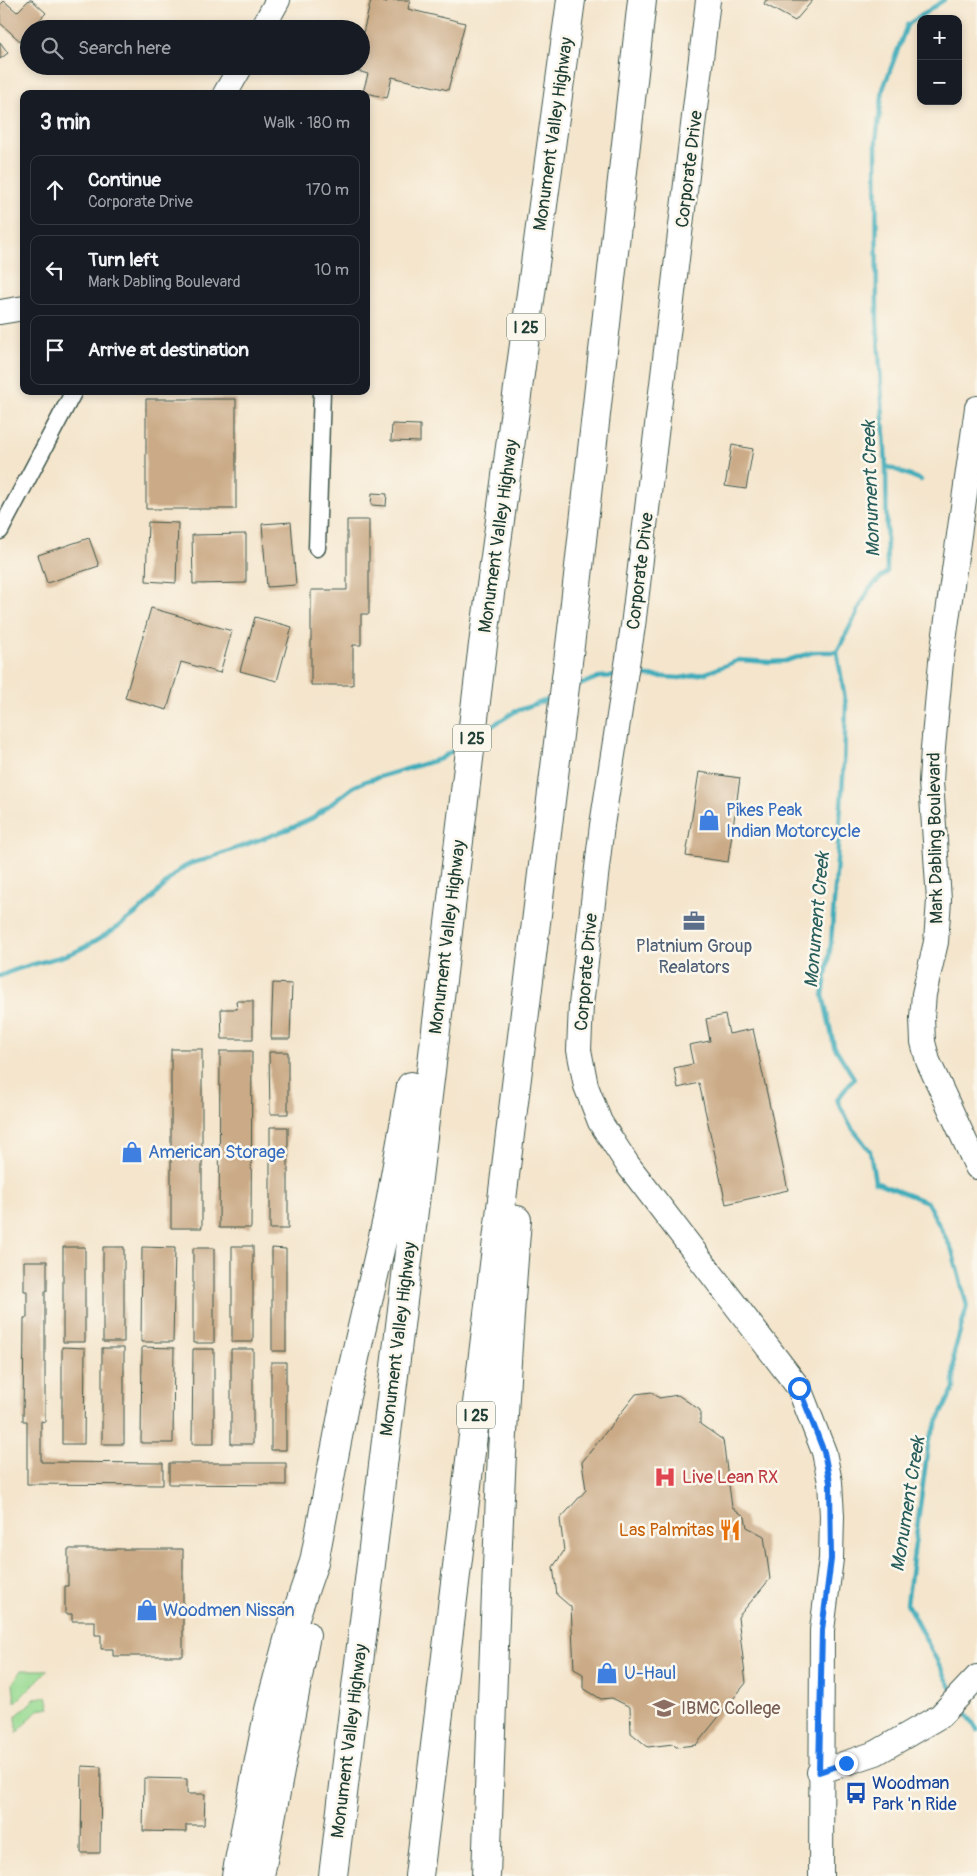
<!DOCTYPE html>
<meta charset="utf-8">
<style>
:root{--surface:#171b24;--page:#242831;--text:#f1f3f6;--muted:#9ea1a6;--line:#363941}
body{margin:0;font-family:Pangolin,sans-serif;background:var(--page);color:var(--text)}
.controls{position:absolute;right:15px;top:15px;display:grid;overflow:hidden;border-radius:10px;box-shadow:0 2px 8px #0003}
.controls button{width:45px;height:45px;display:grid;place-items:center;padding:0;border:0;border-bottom:1px solid var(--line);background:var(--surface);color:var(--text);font:25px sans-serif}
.stop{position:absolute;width:15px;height:15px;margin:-11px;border:4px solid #1a73e8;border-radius:50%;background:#fff}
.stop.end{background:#1a73e8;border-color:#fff;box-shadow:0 1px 5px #0008}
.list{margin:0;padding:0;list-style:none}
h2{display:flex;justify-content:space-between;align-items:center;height:65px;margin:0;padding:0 20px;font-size:21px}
h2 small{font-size:16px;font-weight:400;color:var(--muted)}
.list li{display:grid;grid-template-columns:32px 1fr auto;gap:15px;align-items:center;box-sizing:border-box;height:70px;margin:0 10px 10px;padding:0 10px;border:1px solid var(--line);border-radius:10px}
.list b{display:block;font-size:19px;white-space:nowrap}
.list p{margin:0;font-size:16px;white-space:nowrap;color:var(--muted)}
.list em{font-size:16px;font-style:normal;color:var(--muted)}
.icon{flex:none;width:28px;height:28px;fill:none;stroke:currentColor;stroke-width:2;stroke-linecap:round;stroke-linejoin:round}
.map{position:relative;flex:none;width:977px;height:1876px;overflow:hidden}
.search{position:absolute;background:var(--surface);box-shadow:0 2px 8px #0003;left:20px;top:20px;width:350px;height:55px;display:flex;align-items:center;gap:12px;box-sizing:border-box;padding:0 18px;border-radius:28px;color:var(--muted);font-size:19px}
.panel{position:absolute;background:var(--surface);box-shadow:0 2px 8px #0003;left:20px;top:90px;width:350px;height:305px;border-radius:10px}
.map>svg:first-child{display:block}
.green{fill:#98da92;stroke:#5c8c63}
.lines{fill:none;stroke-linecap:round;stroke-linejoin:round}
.stream{stroke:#3cacba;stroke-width:4.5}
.building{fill:#cbab87}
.street-casing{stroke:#3f564b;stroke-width:19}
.secondary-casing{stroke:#3f564b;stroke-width:26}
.highway-casing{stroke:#3f564b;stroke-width:30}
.street{stroke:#fff;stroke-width:16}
.secondary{stroke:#fff;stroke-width:24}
.highway{stroke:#fff;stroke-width:28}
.route{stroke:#1a73e8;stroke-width:6}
.labels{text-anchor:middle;stroke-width:5;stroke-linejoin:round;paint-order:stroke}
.shield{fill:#fbf7ec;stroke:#61756b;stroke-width:1}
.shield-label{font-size:16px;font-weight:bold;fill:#1f3d34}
.street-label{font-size:18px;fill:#1f3d34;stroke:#fbf7ec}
.shop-label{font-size:18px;fill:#366cbe;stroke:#fbf7ec;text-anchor:start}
.service-label{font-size:18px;fill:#4e5e75;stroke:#fbf7ec}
.health-label{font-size:18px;fill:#be3a42;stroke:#fbf7ec;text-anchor:start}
.food-label{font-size:18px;fill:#c56008;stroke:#fbf7ec;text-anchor:end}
.education-label{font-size:18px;fill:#785e54;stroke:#fbf7ec;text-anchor:start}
.transit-label{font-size:18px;fill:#164399;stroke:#fbf7ec;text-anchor:start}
.water-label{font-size:19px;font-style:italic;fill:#285e5c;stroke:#fbf7ec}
</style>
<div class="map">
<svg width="977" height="1876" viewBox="0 0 977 1876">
<rect width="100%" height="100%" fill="#fbf7ec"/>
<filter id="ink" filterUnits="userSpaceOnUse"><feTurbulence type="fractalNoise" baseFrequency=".02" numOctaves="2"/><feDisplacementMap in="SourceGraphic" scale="10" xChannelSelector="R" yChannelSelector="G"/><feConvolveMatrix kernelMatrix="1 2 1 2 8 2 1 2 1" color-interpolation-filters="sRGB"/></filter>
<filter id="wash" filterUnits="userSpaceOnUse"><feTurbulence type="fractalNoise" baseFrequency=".0096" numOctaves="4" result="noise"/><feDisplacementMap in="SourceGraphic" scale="20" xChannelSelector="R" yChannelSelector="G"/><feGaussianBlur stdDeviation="1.12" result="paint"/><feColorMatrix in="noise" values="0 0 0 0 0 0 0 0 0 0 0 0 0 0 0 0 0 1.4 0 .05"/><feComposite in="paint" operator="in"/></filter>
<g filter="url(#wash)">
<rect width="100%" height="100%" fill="#f4e5cc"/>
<path class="green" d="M21 1670H48L15 1703 13 1683Z
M47 1696 50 1708 38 1710 17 1733 16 1716 36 1698Z"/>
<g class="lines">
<path class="stream" d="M944 0 907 25 883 89 876 140 877 320 886 466 887 572 869 589 837 652 846 705 844 764 831 943 823 995 834 1046 854 1078 837 1100 852 1128 870 1151 875 1182 927 1202 952 1250 967 1306 954 1353V1388L929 1439 907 1604 953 1691
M886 466 921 480
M633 675 680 678 706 673 739 660 770 662 785 661 814 652H837
M573 688 599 677 618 676
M482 732 516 711 555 697
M0 976C22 965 46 962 69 954 87 948 125 923 140 910 163 892 173 864 204 860L289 829 313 818 353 787 366 781 440 759 460 746
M961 1704 977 1730"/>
</g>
<g id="blocks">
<path class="building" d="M29 0H32L46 13 31 29H29L20 41 0 23V5L4 1 17 12Z
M371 0 387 2V0H410L408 9 465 23 448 90 392 77 387 98 363 92 368 74 354 70 355 66H361V41Z
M766 0H813L795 21 764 4Z
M0 42 8 53 0 59Z
M146 399H236V509H146Z
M392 424 420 425V442L391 441Z
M732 445 753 449 746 489 725 486Z
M372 493 387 494 386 506 371 505Z
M347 520H369V614H361V645H353V685H311V590H347Z
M148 522 178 523 176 583 146 581Z
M291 522 296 585 267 587 262 524Z
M246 534V583L193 584 192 535Z
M89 538 99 566 47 583 38 555Z
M151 608 232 631 220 673 181 662 167 710 125 698Z
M255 617 292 627 277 681 240 671Z
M699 772 740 778 728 862 686 856Z
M273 983 292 984 290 1039H271Z
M236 1001H253V1039H222L221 1009H237Z
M725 1015 729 1034 753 1029 788 1190 726 1204 699 1083 678 1088 674 1068 693 1064 689 1045 710 1041 706 1019Z
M171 1049H202V1228H171Z
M220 1051H252L251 1228H219Z
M269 1052H288V1114H270Z
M270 1127H288V1229H270Z
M232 1246H253V1342H232Z
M63 1247H85V1342H63Z
M103 1247H124V1342H103Z
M142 1247 175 1248 173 1342H141Z
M193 1248H214V1343H193Z
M272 1248 286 1249V1351H272Z
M24 1261H47V1291H45V1422L41 1421V1462L163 1463V1485L27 1484V1421H23L24 1318H27V1291H24Z
M62 1347 85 1348 84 1444H62Z
M142 1347 174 1348 173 1443H141Z
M102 1348H124V1444H102Z
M193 1349H214V1444H192Z
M231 1349H253V1444H231Z
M271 1362H286V1450H271Z
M652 1392 659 1398 678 1395 700 1410V1424L723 1440 732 1507 745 1517 747 1527 764 1536 770 1579 738 1617 746 1683 696 1745 676 1747 673 1744 648 1747 631 1733 630 1707 612 1698 601 1699 583 1688V1674L574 1669 571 1607 557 1595 553 1567 564 1551 560 1519 586 1490 582 1462 636 1394Z
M169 1463H286V1485L169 1484Z
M68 1549H183V1656H113V1649H101V1635H95V1621H72V1614H65V1586H68Z
M82 1766 101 1767 100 1853H81Z
M144 1778 187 1779V1794H205L204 1825H186V1832L143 1831Z"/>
</g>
</g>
<g filter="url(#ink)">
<use href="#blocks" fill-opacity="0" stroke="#3f564b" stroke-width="1"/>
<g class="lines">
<g class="street-casing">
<path id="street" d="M0 531 74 391
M317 548 322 391"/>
</g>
<g class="secondary-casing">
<path id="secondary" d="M708 0 633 626 602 825 581 1005 579 1050 586 1086 600 1122 628 1165 799 1388 824 1452 830 1482 832 1516 831 1559 822 1630 821 1876
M262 29 278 0
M225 94 241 66
M0 312 24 308
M977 408 941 662 933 748 931 782 939 900 936 942 924 994 922 1018 923 1042 928 1061 977 1167
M819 1772 876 1753 940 1716 977 1677"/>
</g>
<g class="highway-casing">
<path id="highway" d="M236 1876 269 1710 291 1629 314 1562 344 1405 388 1215 411 1086
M260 1876 306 1635
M333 1876 482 652 571 0
M419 1876 573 621 642 0
M486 1876C494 1657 499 1438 517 1220"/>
</g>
<use href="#street" class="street"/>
<use href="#secondary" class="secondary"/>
<use href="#highway" class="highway"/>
</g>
</g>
<g class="lines" filter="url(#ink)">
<path class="route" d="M799 1388 824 1452 830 1482 831 1559 822 1630 819 1772 846 1763"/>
</g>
<defs>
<g id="shop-bare" transform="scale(1.725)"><path d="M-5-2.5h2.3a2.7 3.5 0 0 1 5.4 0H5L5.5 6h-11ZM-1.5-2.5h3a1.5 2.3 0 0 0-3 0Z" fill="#3f7fe0" stroke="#fbf7ec" stroke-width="2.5" paint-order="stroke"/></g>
<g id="office-bare" transform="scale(1.725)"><path d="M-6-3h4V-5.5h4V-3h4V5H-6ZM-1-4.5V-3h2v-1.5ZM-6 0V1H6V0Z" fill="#5c6f8a" stroke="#fbf7ec" stroke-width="2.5" paint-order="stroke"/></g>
<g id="hospital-bare" transform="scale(1.725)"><path d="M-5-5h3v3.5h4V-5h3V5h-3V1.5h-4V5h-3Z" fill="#e0444e" stroke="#fbf7ec" stroke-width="2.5" paint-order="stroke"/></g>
<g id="restaurant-bare" transform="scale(1.725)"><path d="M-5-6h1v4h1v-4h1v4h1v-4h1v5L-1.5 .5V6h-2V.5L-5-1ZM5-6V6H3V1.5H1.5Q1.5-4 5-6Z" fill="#e8710a" stroke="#fbf7ec" stroke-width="2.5" paint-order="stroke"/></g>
<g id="university-bare" transform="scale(1.725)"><path d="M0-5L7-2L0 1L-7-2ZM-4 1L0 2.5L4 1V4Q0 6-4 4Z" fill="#8d6e63" stroke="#fbf7ec" stroke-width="2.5" paint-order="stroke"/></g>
<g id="bus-bare" transform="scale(1.725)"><path d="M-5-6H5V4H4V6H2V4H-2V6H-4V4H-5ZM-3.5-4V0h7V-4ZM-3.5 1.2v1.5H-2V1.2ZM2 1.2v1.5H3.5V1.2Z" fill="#1a4fb4" stroke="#fbf7ec" stroke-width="2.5" paint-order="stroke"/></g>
</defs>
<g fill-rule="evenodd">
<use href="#shop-bare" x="709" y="820"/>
<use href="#office-bare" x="694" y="921"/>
<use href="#shop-bare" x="132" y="1152"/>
<use href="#hospital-bare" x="665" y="1477"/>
<use href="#restaurant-bare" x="730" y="1530"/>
<use href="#shop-bare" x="147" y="1610"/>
<use href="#shop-bare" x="607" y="1673"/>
<use href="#university-bare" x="664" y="1708"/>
<use href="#bus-bare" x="856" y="1793"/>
</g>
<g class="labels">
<g class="shield">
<rect x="507" y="313.5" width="38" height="27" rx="4"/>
<rect x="453" y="724.5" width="38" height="27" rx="4"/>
<rect x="457" y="1401.5" width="38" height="27" rx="4"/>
</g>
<g class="shield-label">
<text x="526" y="333">I 25</text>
<text x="472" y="744">I 25</text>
<text x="476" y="1421">I 25</text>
</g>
<g class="street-label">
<text transform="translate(553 134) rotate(-82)" y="6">Monument Valley Highway</text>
<text transform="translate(689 169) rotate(-83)" y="6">Corporate Drive</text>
<text transform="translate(498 536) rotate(-82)" y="6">Monument Valley Highway</text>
<text transform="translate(640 571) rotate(-83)" y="6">Corporate Drive</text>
<text transform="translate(935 838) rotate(-91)" y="6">Mark Dabling Boulevard</text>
<text transform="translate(447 937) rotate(-83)" y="6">Monument Valley Highway</text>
<text transform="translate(586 972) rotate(-85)" y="6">Corporate Drive</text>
<text transform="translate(398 1339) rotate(-83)" y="6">Monument Valley Highway</text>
<text transform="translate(349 1741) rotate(-83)" y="6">Monument Valley Highway</text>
</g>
<g class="shop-label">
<text x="726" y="816">Pikes Peak<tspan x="726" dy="21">Indian Motorcycle</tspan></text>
<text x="148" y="1158">American Storage</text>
<text x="163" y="1616">Woodmen Nissan</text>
<text x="624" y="1679">U-Haul</text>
</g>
<g class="service-label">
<text x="694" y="952">Platnium Group<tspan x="694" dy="21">Realators</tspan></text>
</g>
<g class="health-label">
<text x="682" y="1483">Live Lean RX</text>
</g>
<g class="food-label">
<text x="714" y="1536">Las Palmitas</text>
</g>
<g class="education-label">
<text x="681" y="1714">IBMC College</text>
</g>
<g class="transit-label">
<text x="872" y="1789">Woodman<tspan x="872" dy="21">Park 'n Ride</tspan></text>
</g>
<g class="water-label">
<text transform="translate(870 489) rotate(-92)" y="7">Monument Creek</text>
<text transform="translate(816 920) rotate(-85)" y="7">Monument Creek</text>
<text transform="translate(907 1504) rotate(-81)" y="7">Monument Creek</text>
</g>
</g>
</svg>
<div class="controls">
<button>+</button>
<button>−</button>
</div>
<div class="stop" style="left:799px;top:1388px"></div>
<div class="stop end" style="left:846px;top:1763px"></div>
<div class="search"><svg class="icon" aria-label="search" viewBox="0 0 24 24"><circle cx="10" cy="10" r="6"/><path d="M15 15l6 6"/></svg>Search here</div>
<section class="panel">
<h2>3 min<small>Walk · 180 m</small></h2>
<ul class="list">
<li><svg class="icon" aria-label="ahead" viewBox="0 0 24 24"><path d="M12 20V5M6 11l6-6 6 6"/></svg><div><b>Continue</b><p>Corporate Drive</p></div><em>170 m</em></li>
<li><svg class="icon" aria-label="left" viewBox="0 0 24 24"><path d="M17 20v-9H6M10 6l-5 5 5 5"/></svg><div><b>Turn left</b><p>Mark Dabling Boulevard</p></div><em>10 m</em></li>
<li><svg class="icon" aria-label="arrive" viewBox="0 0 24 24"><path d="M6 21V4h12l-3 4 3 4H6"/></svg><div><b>Arrive at destination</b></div></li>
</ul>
</section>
</div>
